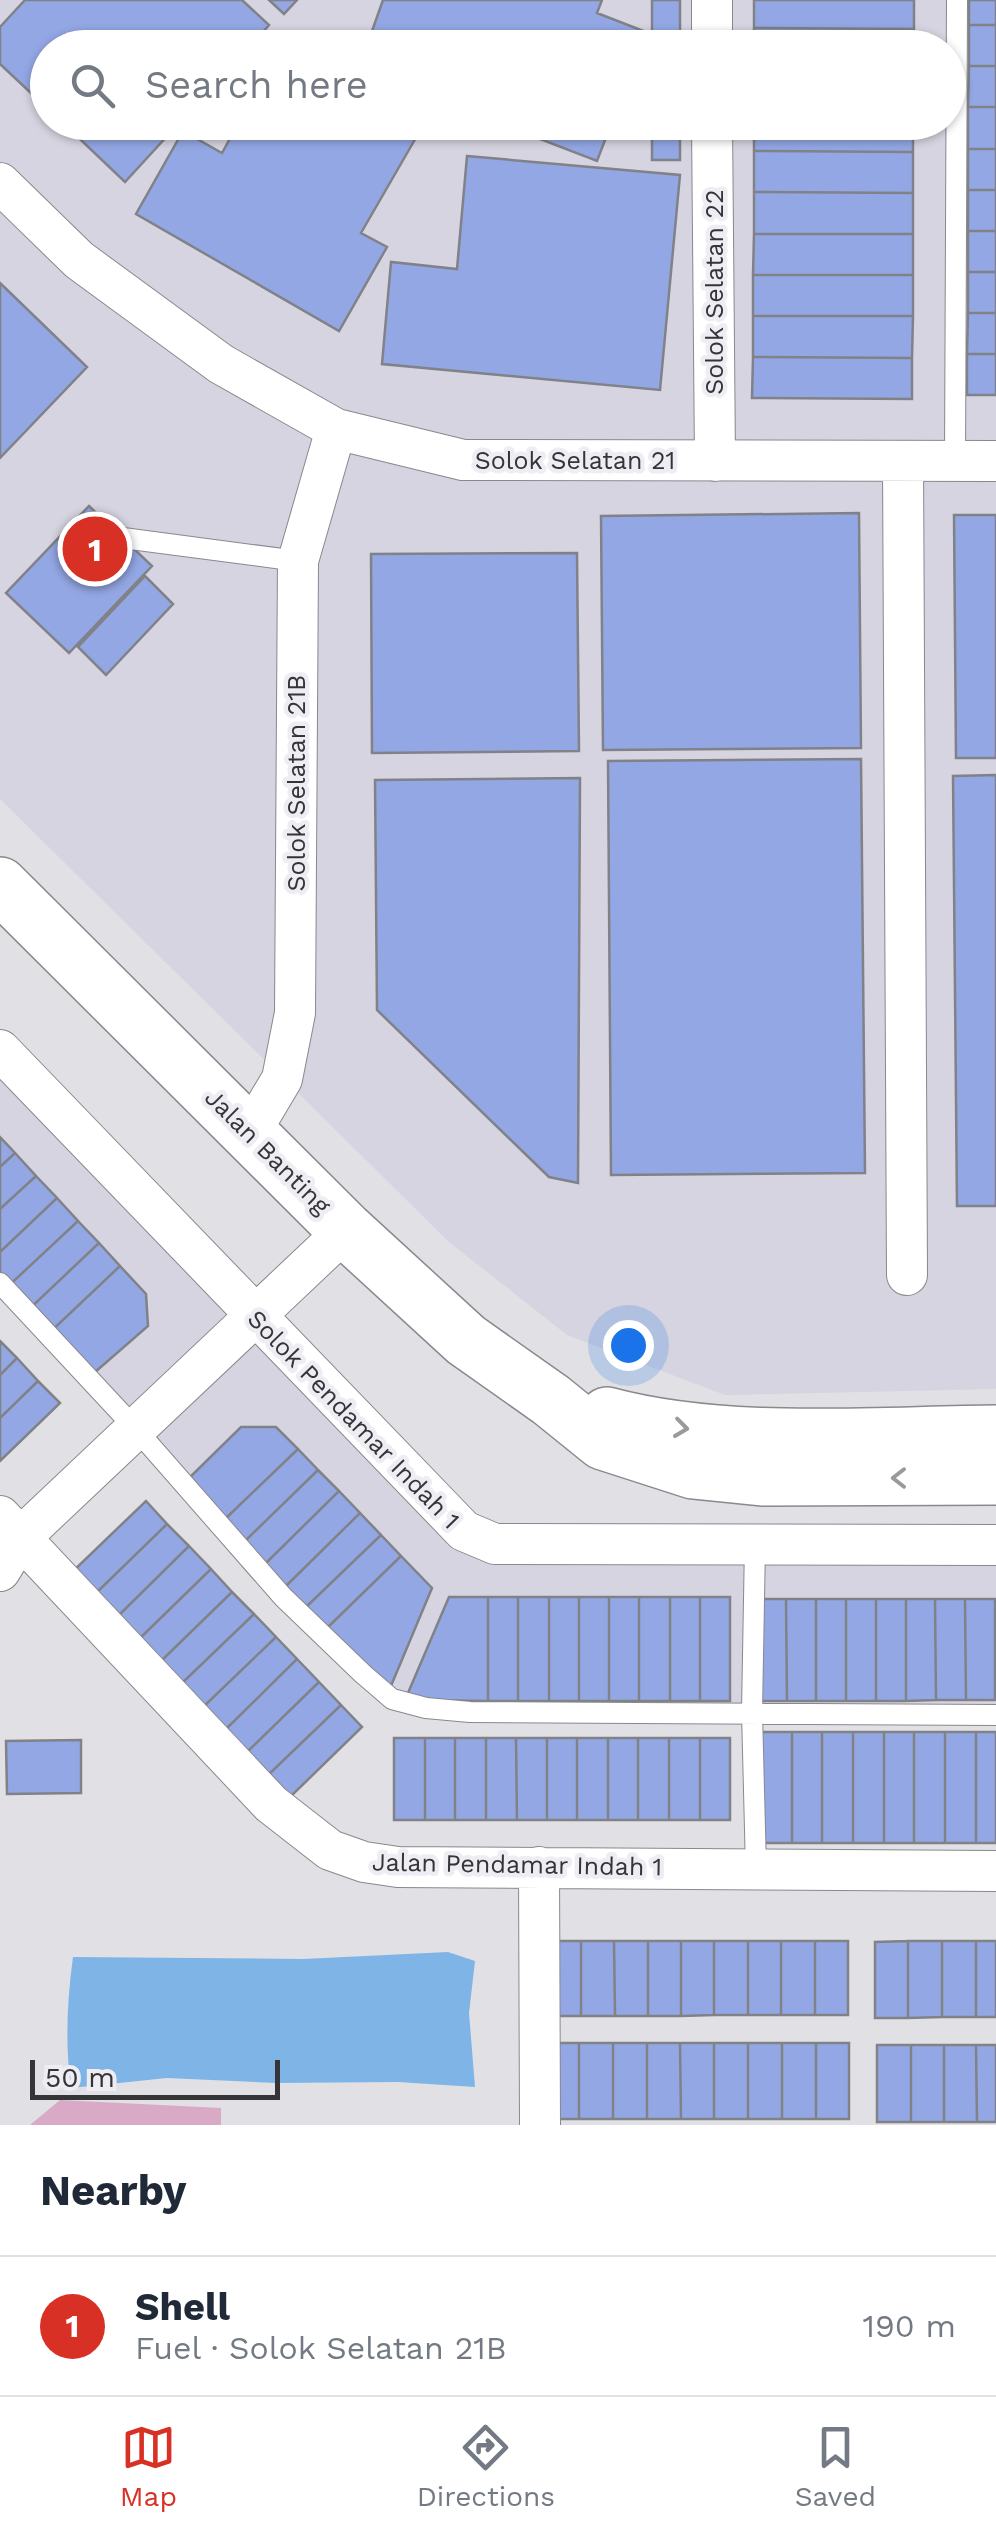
<!DOCTYPE html>
<meta charset="utf-8">
<style>
:root{--surface:#fff;--page:#f6f6f7;--text:#1f2937;--muted:#747a83;--line:#e0e1e3;--accent:#d93025}
body{margin:0;font-family:"Work Sans",sans-serif;background:var(--page);color:var(--text)}
.scale{position:absolute;left:30px;bottom:25px;width:250px;box-sizing:border-box;padding-left:10px;border:5px solid #353437;border-top:0;font-size:28px;line-height:35px;white-space:nowrap;color:#353437;-webkit-text-stroke:8px #eeedf3;paint-order:stroke}
.you{position:absolute;left:628px;top:1345px;width:35px;height:35px;margin:-25px;border:8px solid #fff;border-radius:50%;background:#1a73e8;box-shadow:0 0 0 15px #1a73e833}
.badge{display:grid;place-items:center;width:65px;height:65px;border-radius:50%;background:var(--accent);color:#fff;font-size:32px;font-weight:700}
.pin{position:absolute;translate:-50% -50%;border:5px solid #fff;box-shadow:0 2px 10px #0006}
.list{margin:0;padding:0;list-style:none}
h2{display:flex;justify-content:space-between;align-items:center;height:130px;margin:0;padding:0 40px;font-size:42px}
h2 small{font-size:32px;font-weight:400;color:var(--muted)}
.list li{display:grid;grid-template-columns:65px 1fr auto;gap:30px;align-items:center;box-sizing:border-box;height:140px;padding:0 40px;border-top:2px solid var(--line)}
.list b{display:block;font-size:38px;white-space:nowrap}
.list p{margin:0;font-size:32px;white-space:nowrap;color:var(--muted)}
.list em{font-size:32px;font-style:normal;color:var(--muted)}
.icon{flex:none;width:55px;height:55px;fill:none;stroke:currentColor;stroke-width:2;stroke-linecap:round;stroke-linejoin:round}
.map{position:relative;flex:none;width:996px;height:2125px;overflow:hidden}
.search{position:absolute;background:var(--surface);box-shadow:0 2px 8px #0004;left:30px;right:30px;top:30px;height:110px;display:flex;align-items:center;gap:25px;box-sizing:border-box;padding:0 35px;border-radius:55px;color:var(--muted);font-size:38px}
.sheet{height:270px;background:var(--surface)}
nav{display:flex;justify-content:space-around;align-items:center;box-sizing:border-box;height:140px;border-top:2px solid var(--line);background:var(--surface);font-size:28px;color:var(--muted)}
nav a{display:grid;justify-items:center;gap:5px}
nav .on{color:var(--accent)}
.map>svg:first-child{display:block}
.built{fill:#d6d4e0;fill-rule:evenodd}
.green{fill:#d8aac5}
.water{fill:#7eb5e6}
.building{fill:#93a7e4;stroke:#808287;stroke-width:2.5}
.lines{fill:none;stroke-linecap:round;stroke-linejoin:round}
.service-casing{stroke:#89888d;stroke-width:22}
.minor-casing{stroke:#89888d;stroke-width:42}
.secondary-casing{stroke:#89888d;stroke-width:58}
.service{stroke:#fff;stroke-width:20}
.minor{stroke:#fff;stroke-width:40}
.secondary{stroke:#fff;stroke-width:55}
.oneway{stroke:#9a9a9b}
.labels{text-anchor:middle;stroke-width:9;stroke-linejoin:round;paint-order:stroke}
.street-label{font-size:25px;fill:#353437;stroke:#eeedf3}
</style>
<div class="map">
<svg width="996" height="2125" viewBox="0 0 996 2125">
<rect width="100%" height="100%" fill="#e1e0e5"/>
<path class="built" d="M0 0H996V1389L725 1395 567 1335 449 1242 0 799ZM48 48H948V122H48Z
M0 1067 458 1542 996 1558V1708L434 1704 397 1693 0 1281Z"/>
<path class="green" d="M60 2100 221 2108V2125H30Z"/>
<path class="water" d="M448 1952 475 1961 469 2013 475 2087 398 2082 276 2083 167 2078 71 2088C65 2044 67 2001 73 1957L303 1959Z"/>
<path class="building" d="M25 0H242L269 25 249 48H48V109L0 64V27Z
M269 0H297L284 14Z
M383 0H602L597 13 646 32 640 48H366Z
M652 0H680V48H652Z
M754 0H914V29L754 28Z
M969 0H996V25H969Z
M969 25H996V66H969Z
M754 28 914 29V48H754Z
M969 66H996V107H968Z
M968 107H996V149H968Z
M62 122H180L125 182Z
M239 122H410L421 129 361 233 387 247 339 331 136 214 183 131 222 153Z
M496 122H612L597 161Z
M652 122H680V160H652Z
M754 122H913V152L754 151Z
M968 149H996V190H968Z
M754 151 913 152V193L754 192Z
M467 156 680 175 660 390 382 364 391 262 457 269Z
M968 190H996V231H968Z
M754 192 913 193V234H754Z
M968 231H996V272H968Z
M754 234H913V275H753Z
M968 272H996V313H968Z
M753 275H913V316H753Z
M0 283 87 367 0 458Z
M968 313H996V354H967Z
M753 316H913L912 358 753 357Z
M967 354H996V395H967Z
M753 357 912 358V399L752 398Z
M89 506 152 566 69 653 6 593Z
M859 513 861 748 603 750 601 516Z
M954 515H996V758H956Z
M577 553 579 751 372 753 371 554Z
M145 576 173 604 106 675 78 647Z
M861 759 865 1173 611 1175 608 761Z
M996 775V1206H957L953 776Z
M580 778 578 1183 549 1177 377 1010 375 780Z
M0 1137 15 1153 0 1167Z
M15 1153 36 1176 0 1209V1167Z
M36 1176 57 1198 0 1252V1209Z
M57 1198 78 1221 3 1291 0 1288V1252Z
M78 1221 99 1243 24 1314 3 1291Z
M99 1243 120 1266 46 1336 24 1314Z
M120 1266 146 1294 148 1326 86 1380 46 1336Z
M0 1341 17 1358 0 1375Z
M17 1358 38 1381 0 1418V1375Z
M38 1381 60 1403 0 1461V1418Z
M241 1427H276L298 1449 222 1522 184 1483Z
M298 1449 318 1470 243 1543 222 1522Z
M318 1470 339 1491 264 1565 243 1543Z
M339 1491 360 1513 285 1587 264 1565Z
M146 1501 167 1524 92 1597 70 1574Z
M360 1513 381 1535 305 1608 285 1587Z
M167 1524 189 1546 114 1620 92 1597Z
M381 1535 401 1556 326 1629 305 1608Z
M189 1546 211 1569 135 1643 114 1620Z
M401 1556 432 1588 388 1693 326 1629Z
M211 1569 232 1592 157 1665 135 1643Z
M232 1592 254 1614 178 1687 157 1665Z
M449 1597H488V1701L405 1700Z
M488 1597H518V1701H488Z
M518 1597H549V1701H518Z
M549 1597H579V1701H549Z
M579 1597H609V1701H579Z
M609 1597H639V1701H609Z
M639 1597H670V1701H639Z
M670 1597H700V1701H670Z
M700 1597H730V1701H700Z
M756 1599H786L787 1701H757Z
M786 1599H816V1701H787Z
M816 1599H846V1701H816Z
M846 1599H876V1701H846Z
M876 1599H906V1701H876Z
M906 1599H935L936 1700 906 1701Z
M935 1599H965L966 1700H936Z
M965 1599H995V1700H966Z
M254 1614 276 1637 200 1710 178 1687Z
M276 1637 297 1659 222 1733 200 1710Z
M297 1659 319 1682 243 1756 222 1733Z
M319 1682 341 1705 265 1778 243 1756Z
M341 1705 362 1727 287 1800 265 1778Z
M761 1732H792V1843H761Z
M792 1732H822V1843H792Z
M822 1732H853V1843H822Z
M853 1732H884V1843H853Z
M884 1732H914V1843H884Z
M914 1732H945V1843H914Z
M945 1732H976V1843H945Z
M976 1732H996V1843H976Z
M394 1738H425V1820H394Z
M425 1738H455V1820H425Z
M455 1738H486V1820H455Z
M486 1738H516L517 1820H486Z
M516 1738H547V1820H517Z
M547 1738H577V1820H547Z
M577 1738H608V1820H577Z
M608 1738H638V1820H608Z
M638 1738H669V1820H638Z
M669 1738H700V1820H669Z
M700 1738H730V1820H700Z
M81 1740V1793L7 1794 6 1741Z
M547 1941H581V2016H547Z
M581 1941H614L615 2016H581Z
M614 1941H648V2016H615Z
M648 1941H681V2016H648Z
M681 1941H714V2015L681 2016Z
M714 1941H748V2015H714Z
M748 1941H781V2015H748Z
M781 1941H815V2015H781Z
M815 1941H848V2015H815Z
M908 1941V2018H875V1942Z
M908 1941H942V2017L908 2018Z
M942 1941H976V2017H942Z
M976 1941H996V2017H976Z
M545 2043H579V2119H545Z
M579 2043H613V2119H579Z
M613 2043H647V2119H613Z
M647 2043H680L681 2119H647Z
M680 2043H714V2119H681Z
M714 2043H748V2119H714Z
M748 2043H782V2119H748Z
M782 2043H816V2119H782Z
M816 2043H849V2119H816Z
M877 2045H911V2122H877Z
M911 2045H944V2122H911Z
M944 2045H976L977 2122H944Z
M976 2045H996V2122H977Z"/>
<g class="lines">
<g class="service-casing">
<path id="service" d="M955 461 957 0
M123 538 298 561
M0 1283 134 1427 283 1597 363 1674 392 1699 426 1708 470 1712 996 1715
M755 1544 752 1712 756 1869"/>
</g>
<g class="minor-casing">
<path id="minor" d="M712 0V48
M712 122 715 461
M0 183 79 260 221 364 336 429 463 460 996 461
M903 461 907 1275
M0 1050 464 1531 495 1544 996 1545
M251 1131 282 1079 295 1013 298 561 336 429
M0 1516 271 1804 330 1850 364 1862 398 1867 996 1871
M0 1571 20 1538 346 1230
M539 1867 540 2125"/>
</g>
<g class="secondary-casing">
<path id="secondary" d="M0 885 346 1230 466 1340 551 1400 603 1442 693 1471 762 1478 996 1477
M607 1415C726 1447 873 1434 996 1433"/>
</g>
<use href="#service" class="service"/>
<use href="#minor" class="minor"/>
<use href="#secondary" class="secondary"/>
</g>
<defs><path id="oneway-chevron" d="M-2-3.5L2.5 0L-2 3.5" fill="none" stroke-width="1.6" stroke-linecap="round" stroke-linejoin="round" transform="scale(2.5)"/></defs>
<g class="oneway">
<use href="#oneway-chevron" transform="translate(681 1428) rotate(7)"/>
<use href="#oneway-chevron" transform="translate(899 1478) rotate(180)"/>
</g>
<g class="labels">
<g class="street-label">
<text transform="translate(714 292) rotate(-90)" y="9">Solok Selatan 22</text>
<text x="575" y="469">Solok Selatan 21</text>
<text transform="translate(296 783) rotate(-90)" y="9">Solok Selatan 21B</text>
<text transform="translate(268 1151) rotate(45)" y="9">Jalan Banting</text>
<text transform="translate(354 1419) rotate(46)" y="9">Solok Pendamar Indah 1</text>
<text transform="translate(517 1864) rotate(1)" y="9">Jalan Pendamar Indah 1</text>
</g>
</g>
</svg>
<div class="scale">50 m</div>
<div class="you"></div>
<div class="pin badge" style="left:95px;top:549px">1</div>
<div class="search"><svg class="icon" aria-label="search" viewBox="0 0 24 24"><circle cx="10" cy="10" r="6"/><path d="M15 15l6 6"/></svg>Search here</div>
</div>
<section class="sheet">
<h2>Nearby<small></small></h2>
<ul class="list">
<li><span class="badge">1</span><div><b>Shell</b><p>Fuel · Solok Selatan 21B</p></div><em>190 m</em></li>
</ul>
</section>
<nav>
<a class="on"><svg class="icon" aria-label="map" viewBox="0 0 24 24"><path d="M3 6l6-2 6 2 6-2v14l-6 2-6-2-6 2zM9 4v14M15 6v14"/></svg>Map</a>
<a><svg class="icon" aria-label="directions" viewBox="0 0 24 24"><path d="M12 3l9 9-9 9-9-9zM9 14v-3h6M13 9l2 2-2 2"/></svg>Directions</a>
<a><svg class="icon" aria-label="saved" viewBox="0 0 24 24"><path d="M7 4h10v16l-5-4-5 4z"/></svg>Saved</a>
</nav>
